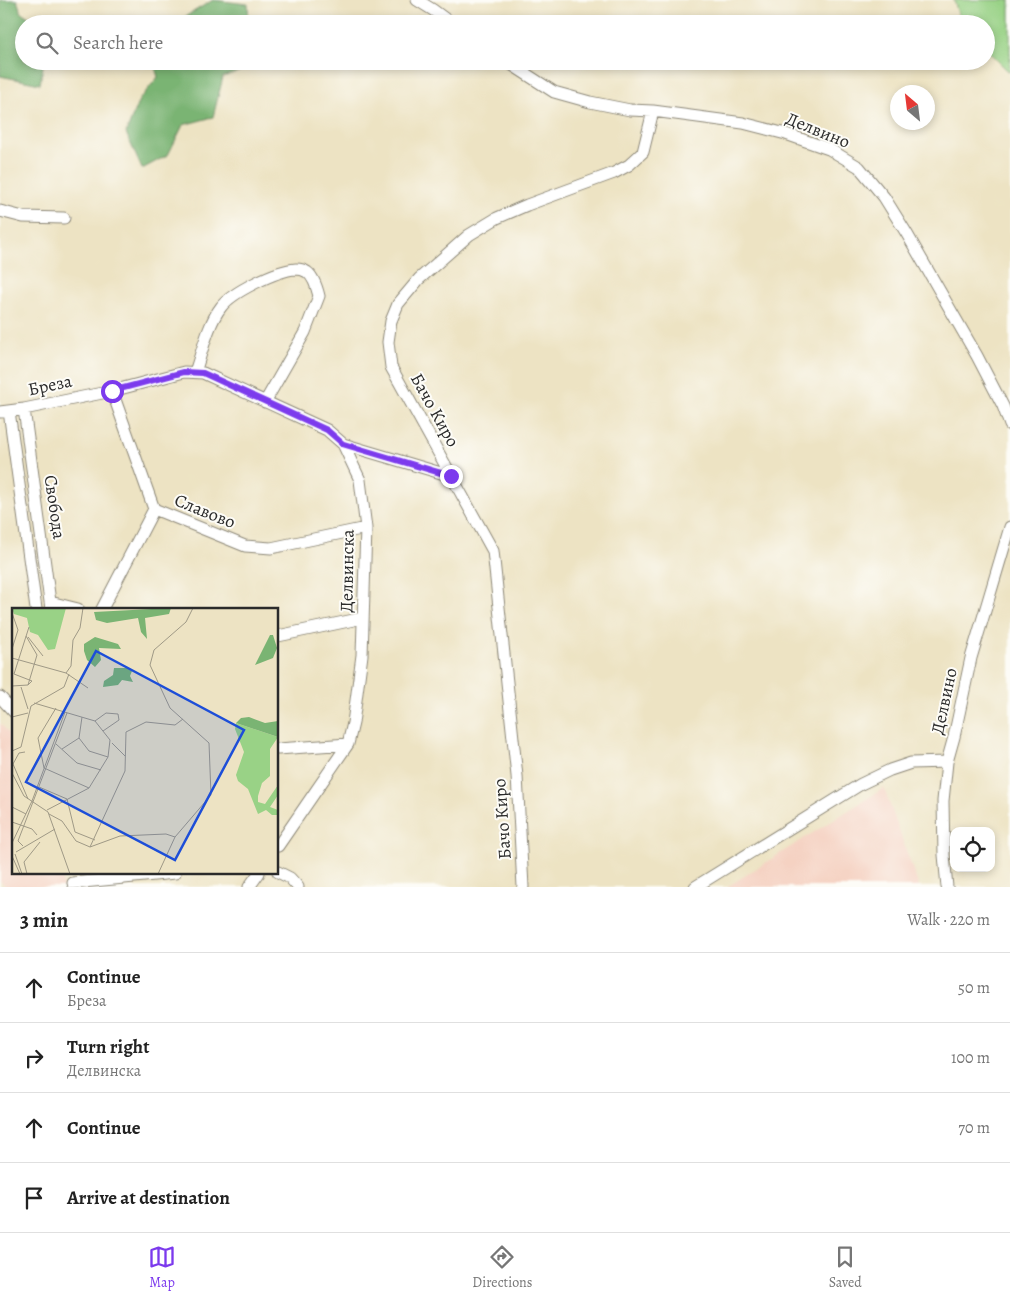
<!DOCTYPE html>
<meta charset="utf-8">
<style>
:root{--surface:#fff;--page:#f6f6f6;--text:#222;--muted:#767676;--line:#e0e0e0;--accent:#7c3aed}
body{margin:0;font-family:Alegreya,serif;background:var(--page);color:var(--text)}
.controls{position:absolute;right:15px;bottom:15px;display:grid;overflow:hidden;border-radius:10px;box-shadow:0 2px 8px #0003}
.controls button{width:45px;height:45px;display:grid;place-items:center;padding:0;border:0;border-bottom:1px solid var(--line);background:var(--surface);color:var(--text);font:25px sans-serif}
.compass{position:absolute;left:890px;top:85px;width:45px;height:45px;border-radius:50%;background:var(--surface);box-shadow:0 2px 8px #0003;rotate:332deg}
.stop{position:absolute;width:15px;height:15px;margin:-11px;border:4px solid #7c3aed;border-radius:50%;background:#fff}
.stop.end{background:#7c3aed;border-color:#fff;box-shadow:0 1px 5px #0008}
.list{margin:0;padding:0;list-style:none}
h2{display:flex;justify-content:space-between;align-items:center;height:65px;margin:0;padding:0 20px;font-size:21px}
h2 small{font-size:16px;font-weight:400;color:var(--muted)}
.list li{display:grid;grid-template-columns:32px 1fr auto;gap:15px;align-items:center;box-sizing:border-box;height:70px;padding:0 20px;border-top:1px solid var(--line)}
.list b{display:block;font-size:19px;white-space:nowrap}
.list p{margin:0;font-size:16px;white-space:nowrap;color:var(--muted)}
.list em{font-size:16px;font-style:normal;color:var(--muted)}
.icon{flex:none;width:28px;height:28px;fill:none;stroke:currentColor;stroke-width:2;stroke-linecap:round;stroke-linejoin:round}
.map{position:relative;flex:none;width:1010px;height:887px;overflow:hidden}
.search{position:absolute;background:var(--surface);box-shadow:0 2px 8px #0003;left:15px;right:15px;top:15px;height:55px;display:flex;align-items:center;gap:12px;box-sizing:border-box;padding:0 18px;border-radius:28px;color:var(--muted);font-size:19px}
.sheet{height:345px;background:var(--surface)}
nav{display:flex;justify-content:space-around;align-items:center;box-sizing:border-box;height:70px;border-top:1px solid var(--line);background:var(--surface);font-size:14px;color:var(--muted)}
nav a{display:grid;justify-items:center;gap:2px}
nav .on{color:var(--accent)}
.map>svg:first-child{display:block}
.built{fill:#f5d2c2}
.green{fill:#99d286;stroke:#627e58}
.forest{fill:#7ab473;stroke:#52704f}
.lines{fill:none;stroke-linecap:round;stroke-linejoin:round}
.minor-casing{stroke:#8c8777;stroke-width:13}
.minor{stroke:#fff;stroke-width:11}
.route{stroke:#7c3aed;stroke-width:6}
.labels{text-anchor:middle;stroke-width:4;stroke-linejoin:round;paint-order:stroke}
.street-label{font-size:18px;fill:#2b2b2b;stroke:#fdfcf7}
.inset-road{fill:none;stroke:#9f9986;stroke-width:1}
.view{fill:#1d4ed8;fill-opacity:0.15;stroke:#1d4ed8;stroke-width:2.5}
.inset-edge{fill:none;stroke:#2b2b2b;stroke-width:2.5}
</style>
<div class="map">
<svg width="1010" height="887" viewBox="0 0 1010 887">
<rect width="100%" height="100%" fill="#fdfcf7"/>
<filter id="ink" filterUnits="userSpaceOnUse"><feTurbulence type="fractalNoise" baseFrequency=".02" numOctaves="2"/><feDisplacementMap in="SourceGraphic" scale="10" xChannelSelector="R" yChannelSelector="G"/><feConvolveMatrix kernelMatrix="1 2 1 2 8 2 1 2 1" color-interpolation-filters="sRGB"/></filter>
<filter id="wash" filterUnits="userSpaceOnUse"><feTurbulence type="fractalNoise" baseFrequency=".0096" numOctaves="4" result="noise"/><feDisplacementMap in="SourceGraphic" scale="20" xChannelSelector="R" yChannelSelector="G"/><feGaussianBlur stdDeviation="1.12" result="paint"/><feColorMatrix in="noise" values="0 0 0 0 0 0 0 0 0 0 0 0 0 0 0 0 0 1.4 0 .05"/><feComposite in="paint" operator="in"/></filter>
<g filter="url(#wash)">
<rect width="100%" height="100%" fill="#ede3c3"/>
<path class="built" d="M0 723 14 739V873H61L63 887H7L0 881Z
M884 788 919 887H727Z"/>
<path class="green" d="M954 0H1010V72L1005 68 986 49V24H962L960 21Z"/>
<path class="forest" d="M0 0H17L21 12 39 24H24V61H44L40 84 0 76Z
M213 0 248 4 249 24H173Z
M153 61H269L223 77 213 117 183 125 168 155 142 169 126 133 139 100 158 77Z"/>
</g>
<g filter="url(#ink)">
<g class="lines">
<g class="minor-casing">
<path id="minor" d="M417 0 433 10 452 24
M506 61 554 92 590 102 630 110 653 111 743 123 786 134 829 149 859 167 884 197 907 234 977 356 1003 406 1010 425
M0 211 23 217 64 218
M195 372C202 352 208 324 221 307 232 292 277 270 296 269 299 269 304 270 307 272 314 277 317 288 319 296L305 332 265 402
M112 391 154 509 245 546 271 548 366 528
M24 409 51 609
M9 411 36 609
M0 412 24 409 112 391 184 372 203 373 327 430 343 444 360 480 366 528 362 655 353 723 348 744 278 846
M343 444 451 476
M50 602 78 609
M102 609 154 509
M278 636 363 618
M0 697 14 712
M278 749 348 744
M278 872 290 878 298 887
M73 883 175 873
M249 887 259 873
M523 887 517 776 493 551 391 367 388 342 391 321 398 304 419 279 469 235 497 218 527 205 614 173 629 165 643 152 653 111
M695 887 861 784 890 770 911 763 947 762
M947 887 944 855 943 801 947 762 954 737 971 658 1010 527"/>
</g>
<use href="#minor" class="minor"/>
</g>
</g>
<g class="lines" filter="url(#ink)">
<path class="route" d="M112 391 184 372 203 373 327 430 343 444 451 476"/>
</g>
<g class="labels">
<g class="street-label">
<text transform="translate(818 130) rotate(22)" y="6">Делвино</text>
<text transform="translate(50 385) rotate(-12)" y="6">Бреза</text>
<text transform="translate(435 410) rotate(61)" y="6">Бачо Киро</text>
<text transform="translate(55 507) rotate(82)" y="6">Свобода</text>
<text transform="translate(205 511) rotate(22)" y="6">Славово</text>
<text transform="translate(347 571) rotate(-89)" y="6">Делвинска</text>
<text transform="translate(944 701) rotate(-78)" y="6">Делвино</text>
<text transform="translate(502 819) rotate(-94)" y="6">Бачо Киро</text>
</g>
</g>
<g transform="translate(12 608)">
<rect width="266" height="266" fill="#ede3c3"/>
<path d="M0 0H54L43 41 36 42 26 27 18 24 15 10 2 6ZM224 115 266 129 258 141V168L250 175 246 188V194L253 196 266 177V187L258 199 266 202V207H260L254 202 246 206 236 181 226 173 224 167 232 144 223 121Z" fill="#99d286"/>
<path d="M159 0 157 6 133 10 135 31 129 24 126 10 95 15 84 12 82 4ZM258 27H261L265 40 261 50 243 57ZM83 29 106 36 109 41 87 40 89 52 83 59 75 52 72 43V36ZM102 60H115L120 63 118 68 121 74 110 72 106 77 91 79 92 73 101 67ZM237 109 253 115 266 113V129L224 115 229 110Z" fill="#7ab473"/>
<path class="inset-road" d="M0 5 6 22 0 41M14 28 25 47 16 77M16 29 31 48M0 50 54 65 76 80M54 65 59 58 61 32 68 20 71 0M2 66 17 19M2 66 20 73 16 77M0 78 16 77M9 79 16 101M22 95 83 113M44 100 26 130 32 160 77 180M0 109 16 105M70 109 67 130 77 143 96 149M83 113 94 105 106 106 107 112 91 123M100 135 113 148M44 136 65 155 89 162M50 141 67 130M0 143 9 139 19 98 52 79 57 66M13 144 7 145 1 156 16 191M0 165 12 188 36 204 58 266M27 179 55 191 63 224 83 232M0 199 14 206M35 202 77 180 96 149 98 132 83 113M37 206 50 213 64 233 78 239 113 163 114 124 134 114 163 117 171 111M0 214 20 221 25 227M0 235 20 193 53 104M11 238 6 233 55 105M78 239 108 228 154 226 163 229M4 244 43 221M3 246 10 266M0 248 8 266M15 266 12 254 28 234M146 266 163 229 199 187 197 135 158 100 138 57 142 42 174 14 181 0"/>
<path class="view" d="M84 43 232 122 163 252 14 174Z"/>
<rect width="266" height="266" class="inset-edge"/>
</g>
</svg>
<div class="controls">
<button><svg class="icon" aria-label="locate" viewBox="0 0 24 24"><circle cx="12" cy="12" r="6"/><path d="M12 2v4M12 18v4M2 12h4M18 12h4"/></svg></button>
</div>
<svg class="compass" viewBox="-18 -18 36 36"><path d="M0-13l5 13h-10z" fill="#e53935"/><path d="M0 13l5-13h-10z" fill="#767676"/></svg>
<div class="stop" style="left:112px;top:391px"></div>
<div class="stop end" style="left:451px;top:476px"></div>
<div class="search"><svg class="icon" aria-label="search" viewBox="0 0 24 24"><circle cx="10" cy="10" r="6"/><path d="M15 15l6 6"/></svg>Search here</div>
</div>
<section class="sheet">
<h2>3 min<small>Walk · 220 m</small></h2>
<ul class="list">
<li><svg class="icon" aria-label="ahead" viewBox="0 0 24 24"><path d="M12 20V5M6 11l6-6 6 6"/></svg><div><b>Continue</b><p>Бреза</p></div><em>50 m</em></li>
<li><svg class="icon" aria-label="right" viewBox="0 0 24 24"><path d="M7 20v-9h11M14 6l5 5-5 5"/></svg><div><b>Turn right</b><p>Делвинска</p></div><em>100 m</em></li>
<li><svg class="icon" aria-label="ahead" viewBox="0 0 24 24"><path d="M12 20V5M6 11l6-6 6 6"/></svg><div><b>Continue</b></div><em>70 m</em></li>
<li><svg class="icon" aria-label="arrive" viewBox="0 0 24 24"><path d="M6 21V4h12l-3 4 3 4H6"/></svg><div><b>Arrive at destination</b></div></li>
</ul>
</section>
<nav>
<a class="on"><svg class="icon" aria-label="map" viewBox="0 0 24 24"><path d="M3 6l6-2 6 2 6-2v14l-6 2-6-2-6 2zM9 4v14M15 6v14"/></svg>Map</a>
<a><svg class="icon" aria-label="directions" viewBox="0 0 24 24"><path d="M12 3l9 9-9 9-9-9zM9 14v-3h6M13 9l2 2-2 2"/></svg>Directions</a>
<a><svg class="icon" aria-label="saved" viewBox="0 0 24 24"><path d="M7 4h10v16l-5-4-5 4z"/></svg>Saved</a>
</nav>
